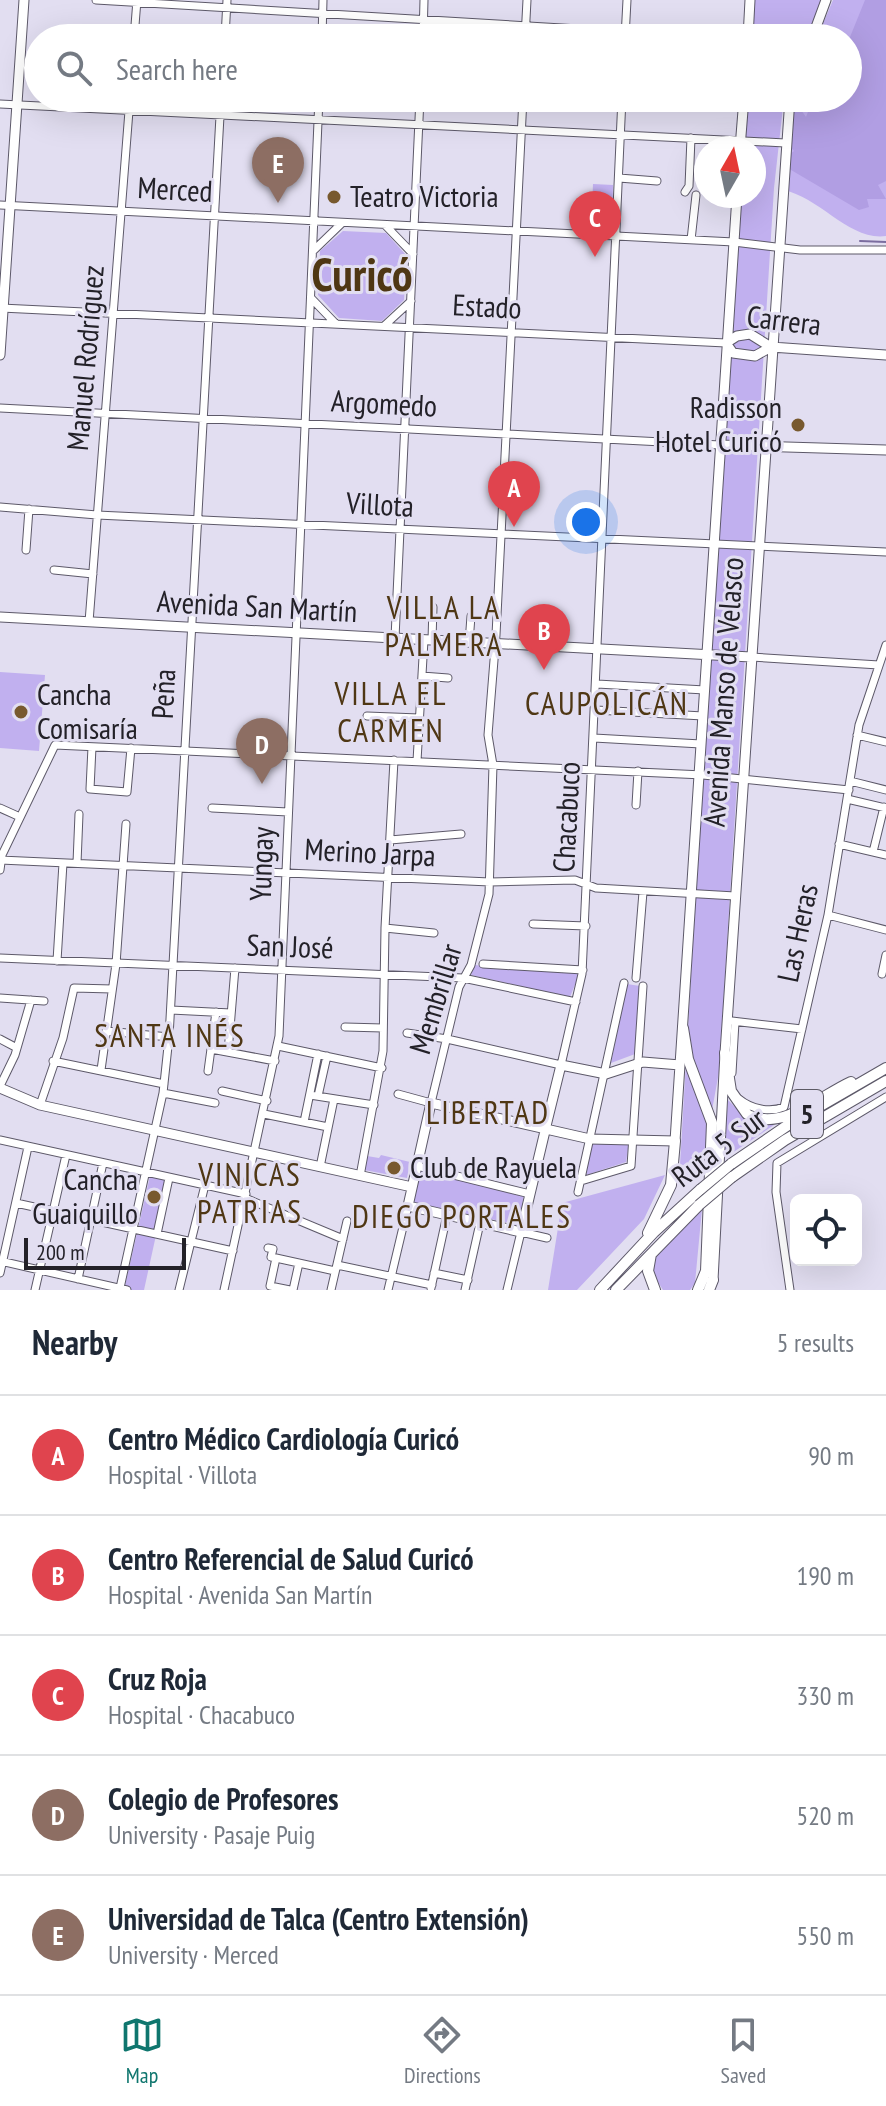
<!DOCTYPE html>
<meta charset="utf-8">
<style>
:root{--surface:#fff;--page:#f2f2f3;--text:#1f2937;--muted:#747a83;--line:#e0e1e3;--accent:#0f766e}
body{margin:0;font-family:"PT Sans Narrow",sans-serif;background:var(--page);color:var(--text)}
.controls{position:absolute;right:24px;bottom:24px;display:grid;overflow:hidden;border-radius:12px;box-shadow:0 8px 32px #0002}
.controls button{width:72px;height:72px;display:grid;place-items:center;padding:0;border:0;border-bottom:2px solid var(--line);background:var(--surface);color:var(--text);font:40px sans-serif}
.compass{position:absolute;left:694px;top:136px;width:72px;height:72px;border-radius:50%;background:var(--surface);box-shadow:0 8px 32px #0002;rotate:9deg}
.scale{position:absolute;left:24px;bottom:20px;width:162px;box-sizing:border-box;padding-left:8px;border:4px solid #232128;border-top:0;font-size:22px;line-height:28px;white-space:nowrap;color:#232128;-webkit-text-stroke:6px #e2def1;paint-order:stroke}
.you{position:absolute;left:586px;top:522px;width:28px;height:28px;margin:-20px;border:6px solid #fff;border-radius:50%;background:#1a73e8;box-shadow:0 0 0 12px #1a73e833}
.badge{display:grid;place-items:center;width:52px;height:52px;border-radius:50%;background:var(--accent);color:#fff;font-size:26px;font-weight:700}
.pin{position:absolute;translate:-50% -66px;filter:drop-shadow(0 2px 4px #0008)}
.pin::after{content:'';position:absolute;top:42px;width:28px;height:24px;background:inherit;clip-path:polygon(0 0,100% 0,50% 100%)}
.list{margin:0;padding:0;list-style:none}
h2{display:flex;justify-content:space-between;align-items:center;height:104px;margin:0;padding:0 32px;font-size:34px}
h2 small{font-size:26px;font-weight:400;color:var(--muted)}
.list li{display:grid;grid-template-columns:52px 1fr auto;gap:24px;align-items:center;box-sizing:border-box;height:120px;padding:0 32px;border-top:2px solid var(--line)}
.list b{display:block;font-size:30px;white-space:nowrap}
.list p{margin:0;font-size:26px;white-space:nowrap;color:var(--muted)}
.list em{font-size:26px;font-style:normal;color:var(--muted)}
.icon{flex:none;width:44px;height:44px;fill:none;stroke:currentColor;stroke-width:2;stroke-linecap:round;stroke-linejoin:round}
.map{position:relative;flex:none;width:886px;height:1290px;overflow:hidden}
.search{position:absolute;background:var(--surface);box-shadow:0 8px 32px #0002;left:24px;right:24px;top:24px;height:88px;display:flex;align-items:center;gap:20px;box-sizing:border-box;padding:0 28px;border-radius:44px;color:var(--muted);font-size:30px}
.sheet{height:704px;background:var(--surface)}
nav{display:flex;justify-content:space-around;align-items:center;box-sizing:border-box;height:112px;border-top:2px solid var(--line);background:var(--surface);font-size:22px;color:var(--muted)}
nav a{display:grid;justify-items:center;gap:4px}
nav .on{color:var(--accent)}
.map>svg:first-child{display:block}
.green{fill:#c1b0ef}
.forest{fill:#b19ee3}
.lines{fill:none;stroke-linecap:round;stroke-linejoin:round}
.stream{stroke:#7b6d9f;stroke-width:2}
.minor-casing{stroke:#5d5969;stroke-width:9}
.major-casing{stroke:#5d5969;stroke-width:11}
.highway-casing{stroke:#5d5969;stroke-width:12}
.minor{stroke:#fff;stroke-width:7}
.major{stroke:#fff;stroke-width:9}
.highway{stroke:#fff;stroke-width:10}
.highway-bridge-casing{stroke:#5d5969;stroke-width:12;stroke-linecap:butt}
.highway-bridge{stroke:#fff;stroke-width:10}
.poi-dot{fill:#78592e;stroke:#e2def1;stroke-width:3}
.labels{text-anchor:middle;stroke-width:6;stroke-linejoin:round;paint-order:stroke}
.shield{fill:#e2def1;stroke:#5c5a64;stroke-width:2}
.shield-label{font-size:28px;font-weight:bold;fill:#232128}
.street-label{font-size:30px;fill:#232128;stroke:#e2def1}
.poi-label{font-size:30px;fill:#232128;stroke:#e2def1;text-anchor:start}
.neighbourhood-label{font-size:32px;letter-spacing:2px;fill:#4f3714;stroke:#e2def1}
.town-label{font-size:46px;font-weight:bold;fill:#4f3714;stroke:#e2def1}
</style>
<div class="map">
<svg width="886" height="1290" viewBox="0 0 886 1290">
<rect width="100%" height="100%" fill="#e2def1"/>
<path class="green" d="M753 0H823L807 38H751Z
M833 0H886V236C849 241 820 197 783 190L791 110 795 98 821 109 826 98H848V38H817Z
M747 98H784L774 188 719 1072 702 1165 698 1174 679 1182 719 495 741 196H754V148H744Z
M593 184 613 185 612 233H591Z
M343 231 386 233 407 256 404 300 382 321 339 318 318 295 320 251Z
M0 672 45 675 39 751 0 748Z
M474 965 577 973 579 975 570 997 471 975Z
M627 984 640 986 635 1054 611 1063Z
M728 1100 748 1120 774 1125 723 1159Z
M592 1142H629L626 1162 586 1175Z
M381 1155 410 1162 407 1178 364 1170 367 1156 379 1158Z
M419 1170 524 1195 518 1225 412 1202Z
M665 1175 644 1219 577 1290H548L562 1203Z
M150 1176 172 1179 163 1226H158L144 1290H124Z
M702 1209 695 1283 690 1290H663L652 1273 656 1256Z"/>
<path class="forest" d="M865 0H886V181L878 185 886 199H867L869 207 859 210 786 167V157L794 151 787 143 792 105 799 107 806 117 811 104 821 109 826 98H848V42Z"/>
<g class="lines">
<path class="stream" d="M860 241 886 242"/>
<g class="minor-casing">
<path id="minor" d="M96 0 729 38
M134 38 137 0
M225 38 227 0
M322 38 323 0
M423 38 424 0
M525 38 527 0
M625 38 627 0
M0 104 785 143
M619 178 657 181
M685 192 689 186 691 138
M0 205 734 242 800 250H886
M386 226 413 254
M691 240 696 195
M313 251 342 223
M311 298 336 324
M1 308 726 343
M384 326 411 301
M0 408 720 445
M0 507 97 515 886 552
M26 550 29 509
M54 570 93 574
M89 622 130 98
M395 638 420 98
M432 640 433 607
M469 643 471 616
M751 657 879 665
M422 676 448 678
M597 684 705 690
M596 710 703 716
M367 716 419 718
M857 735 886 742
M594 738 701 744
M92 747 90 789 127 792 131 748
M417 761 424 640
M850 781 886 790
M847 799 886 808
M636 805 638 771
M0 808 20 817
M212 808 288 812
M390 840 461 834
M839 844 886 855
M873 852 884 807
M0 860 490 882 575 880 596 888 735 896
M77 863 79 814
M0 870 2 855 55 745 703 775 849 790
M828 915 886 930
M533 924 586 926
M385 928 434 933
M0 958 463 978 576 1002
M57 961 63 863
M483 964 583 970
M882 974 886 955
M636 978 643 892
M0 998 44 1001
M171 1010 231 1013
M732 1021 802 1029
M345 1027 383 1028
M106 1031 169 1037
M407 1033 447 1039 561 1065 582 974 622 98
M0 1039 17 1048
M278 1046 382 1068
M211 1049 275 1061
M228 1052 235 968
M53 1061 164 1084
M101 1070 116 964 126 824
M208 1071 216 1012
M732 1073 735 1022
M0 1086 15 1055 31 1000
M222 1091 267 1101
M163 1093 215 1103
M398 1094 431 1103 459 987 471 965 489 894 493 765 488 735 496 635 523 98
M310 1095 374 1105
M318 1096 327 1056
M739 1099C751 1109 770 1113 784 1107L828 915 859 725 886 645
M40 1105 63 1038 74 988 112 989
M264 1114 328 1127
M304 1122 318 1054
M0 1140 246 1194
M417 1166 530 1194
M320 1167 334 1099
M360 1176 383 1051 385 928 394 760
M581 1181 631 1166 643 986
M578 1192 624 983
M245 1198 343 1239
M16 1203 233 1251
M157 1234 169 1178
M268 1248 273 1249 271 1257 276 1258
M276 1258 335 1271
M276 1258 270 1286 290 1290
M0 1261 127 1290
M337 1265 432 1285
M0 1273 28 1147
M434 1273 468 1280
M78 1279 103 1163
M120 1288 163 1093 169 1037 221 98
M431 1288 447 1215
M35 1290 66 1155
M179 1290 205 1185
M224 1290 279 1036 319 98
M293 1290 299 1263
M331 1290 347 1221
M388 1290 408 1206
M465 1290 480 1223
M507 1290 521 1232 547 1238
M790 1290 776 1192 777 1163 886 1097"/>
</g>
<g class="major-casing">
<path id="major" d="M748 38 750 0
M812 38 826 0
M740 148 744 98
M771 347 755 356 733 353 726 343 737 336 750 334 771 347 886 355
M0 355 24 0
M720 445 886 450
M0 617 751 657
M680 1065 643 1062 606 1074 561 1065 546 1126 545 1131 521 1232 408 1206 431 1103 590 1139 675 1141C695 826 715 511 737 196
M0 1088 40 1105 412 1187
M713 1280 725 1053 790 98"/>
</g>
<g class="highway-casing">
<path id="highway" d="M683 1028 688 1059 712 1123 706 1271 698 1290
M725 1053 731 1091 747 1114
M751 1116C784 1130 822 1095 851 1082
M731 1164 791 1123 886 1068
M732 1177 785 1140 886 1081
M648 1233 671 1185 675 1141
M651 1254 648 1271 655 1290
M600 1290 654 1232 701 1189
M616 1290 699 1205
M709 1290 713 1280"/>
</g>
<use href="#minor" class="minor"/>
<use href="#major" class="major"/>
<use href="#highway" class="highway"/>
<g class="highway-bridge-casing">
<path id="highway-bridge" d="M701 1189 731 1164
M699 1205 732 1177"/>
</g>
<use href="#highway-bridge" class="highway-bridge"/>
</g>
<g class="poi-dot">
<circle cx="334" cy="197" r="8"/>
<circle cx="798" cy="425" r="8"/>
<circle cx="21" cy="712" r="8"/>
<circle cx="394" cy="1168" r="8"/>
<circle cx="154" cy="1197" r="8"/>
</g>
<g class="labels">
<rect class="shield" x="791" y="1090" width="32" height="48" rx="6"/>
<g class="shield-label">
<text x="807" y="1124">5</text>
</g>
<g class="street-label">
<text transform="translate(175 190) rotate(3)" y="10">Merced</text>
<text transform="translate(487 307) rotate(3)" y="10">Estado</text>
<text transform="translate(784 321) rotate(7)" y="10">Carrera</text>
<text transform="translate(86 358) rotate(-85)" y="10">Manuel Rodríguez</text>
<text transform="translate(384 404) rotate(3)" y="10">Argomedo</text>
<text transform="translate(380 505) rotate(3)" y="10">Villota</text>
<text transform="translate(257 607) rotate(3)" y="10">Avenida San Martín</text>
<text transform="translate(724 692) rotate(-86)" y="10">Avenida Manso de Velasco</text>
<text transform="translate(164 694) rotate(-87)" y="10">Peña</text>
<text transform="translate(567 817) rotate(-87)" y="10">Chacabuco</text>
<text transform="translate(370 853) rotate(3)" y="10">Merino Jarpa</text>
<text transform="translate(262 864) rotate(-88)" y="10">Yungay</text>
<text transform="translate(798 933) rotate(-78)" y="10">Las Heras</text>
<text transform="translate(290 947) rotate(2)" y="10">San José</text>
<text transform="translate(436 999) rotate(-73)" y="10">Membrillar</text>
<text transform="translate(719 1148) rotate(-37)" y="10">Ruta 5 Sur</text>
</g>
<g class="poi-label">
<text x="350" y="207">Teatro Victoria</text>
<text x="782" y="418" text-anchor="end">Radisson<tspan x="782" dy="34">Hotel Curicó</tspan></text>
<text x="37" y="705">Cancha<tspan x="37" dy="34">Comisaría</tspan></text>
<text x="410" y="1178">Club de Rayuela</text>
<text x="138" y="1190" text-anchor="end">Cancha<tspan x="138" dy="34">Guaiquillo</tspan></text>
</g>
<g class="neighbourhood-label">
<text x="444" y="619">VILLA LA<tspan x="444" dy="37">PALMERA</tspan></text>
<text x="391" y="705">VILLA EL<tspan x="391" dy="37">CARMEN</tspan></text>
<text x="607" y="715">CAUPOLICÁN</text>
<text x="170" y="1047">SANTA INÉS</text>
<text x="488" y="1124">LIBERTAD</text>
<text x="250" y="1186">VINICAS<tspan x="250" dy="37">PATRIAS</tspan></text>
<text x="462" y="1228">DIEGO PORTALES</text>
</g>
<g class="town-label">
<text x="362" y="291">Curicó</text>
</g>
</g>
</svg>
<div class="controls">
<button><svg class="icon" aria-label="locate" viewBox="0 0 24 24"><circle cx="12" cy="12" r="6"/><path d="M12 2v4M12 18v4M2 12h4M18 12h4"/></svg></button>
</div>
<svg class="compass" viewBox="-18 -18 36 36"><path d="M0-13l5 13h-10z" fill="#e53935"/><path d="M0 13l5-13h-10z" fill="#747a83"/></svg>
<div class="scale">200 m</div>
<div class="you"></div>
<div class="pin badge" style="left:514px;top:527px;background:#e0444e">A</div>
<div class="pin badge" style="left:544px;top:670px;background:#e0444e">B</div>
<div class="pin badge" style="left:595px;top:257px;background:#e0444e">C</div>
<div class="pin badge" style="left:262px;top:784px;background:#8d6e63">D</div>
<div class="pin badge" style="left:278px;top:203px;background:#8d6e63">E</div>
<div class="search"><svg class="icon" aria-label="search" viewBox="0 0 24 24"><circle cx="10" cy="10" r="6"/><path d="M15 15l6 6"/></svg>Search here</div>
</div>
<section class="sheet">
<h2>Nearby<small>5 results</small></h2>
<ul class="list">
<li><span class="badge" style="background:#e0444e">A</span><div><b>Centro Médico Cardiología Curicó</b><p>Hospital · Villota</p></div><em>90 m</em></li>
<li><span class="badge" style="background:#e0444e">B</span><div><b>Centro Referencial de Salud Curicó</b><p>Hospital · Avenida San Martín</p></div><em>190 m</em></li>
<li><span class="badge" style="background:#e0444e">C</span><div><b>Cruz Roja</b><p>Hospital · Chacabuco</p></div><em>330 m</em></li>
<li><span class="badge" style="background:#8d6e63">D</span><div><b>Colegio de Profesores</b><p>University · Pasaje Puig</p></div><em>520 m</em></li>
<li><span class="badge" style="background:#8d6e63">E</span><div><b>Universidad de Talca (Centro Extensión)</b><p>University · Merced</p></div><em>550 m</em></li>
</ul>
</section>
<nav>
<a class="on"><svg class="icon" aria-label="map" viewBox="0 0 24 24"><path d="M3 6l6-2 6 2 6-2v14l-6 2-6-2-6 2zM9 4v14M15 6v14"/></svg>Map</a>
<a><svg class="icon" aria-label="directions" viewBox="0 0 24 24"><path d="M12 3l9 9-9 9-9-9zM9 14v-3h6M13 9l2 2-2 2"/></svg>Directions</a>
<a><svg class="icon" aria-label="saved" viewBox="0 0 24 24"><path d="M7 4h10v16l-5-4-5 4z"/></svg>Saved</a>
</nav>
